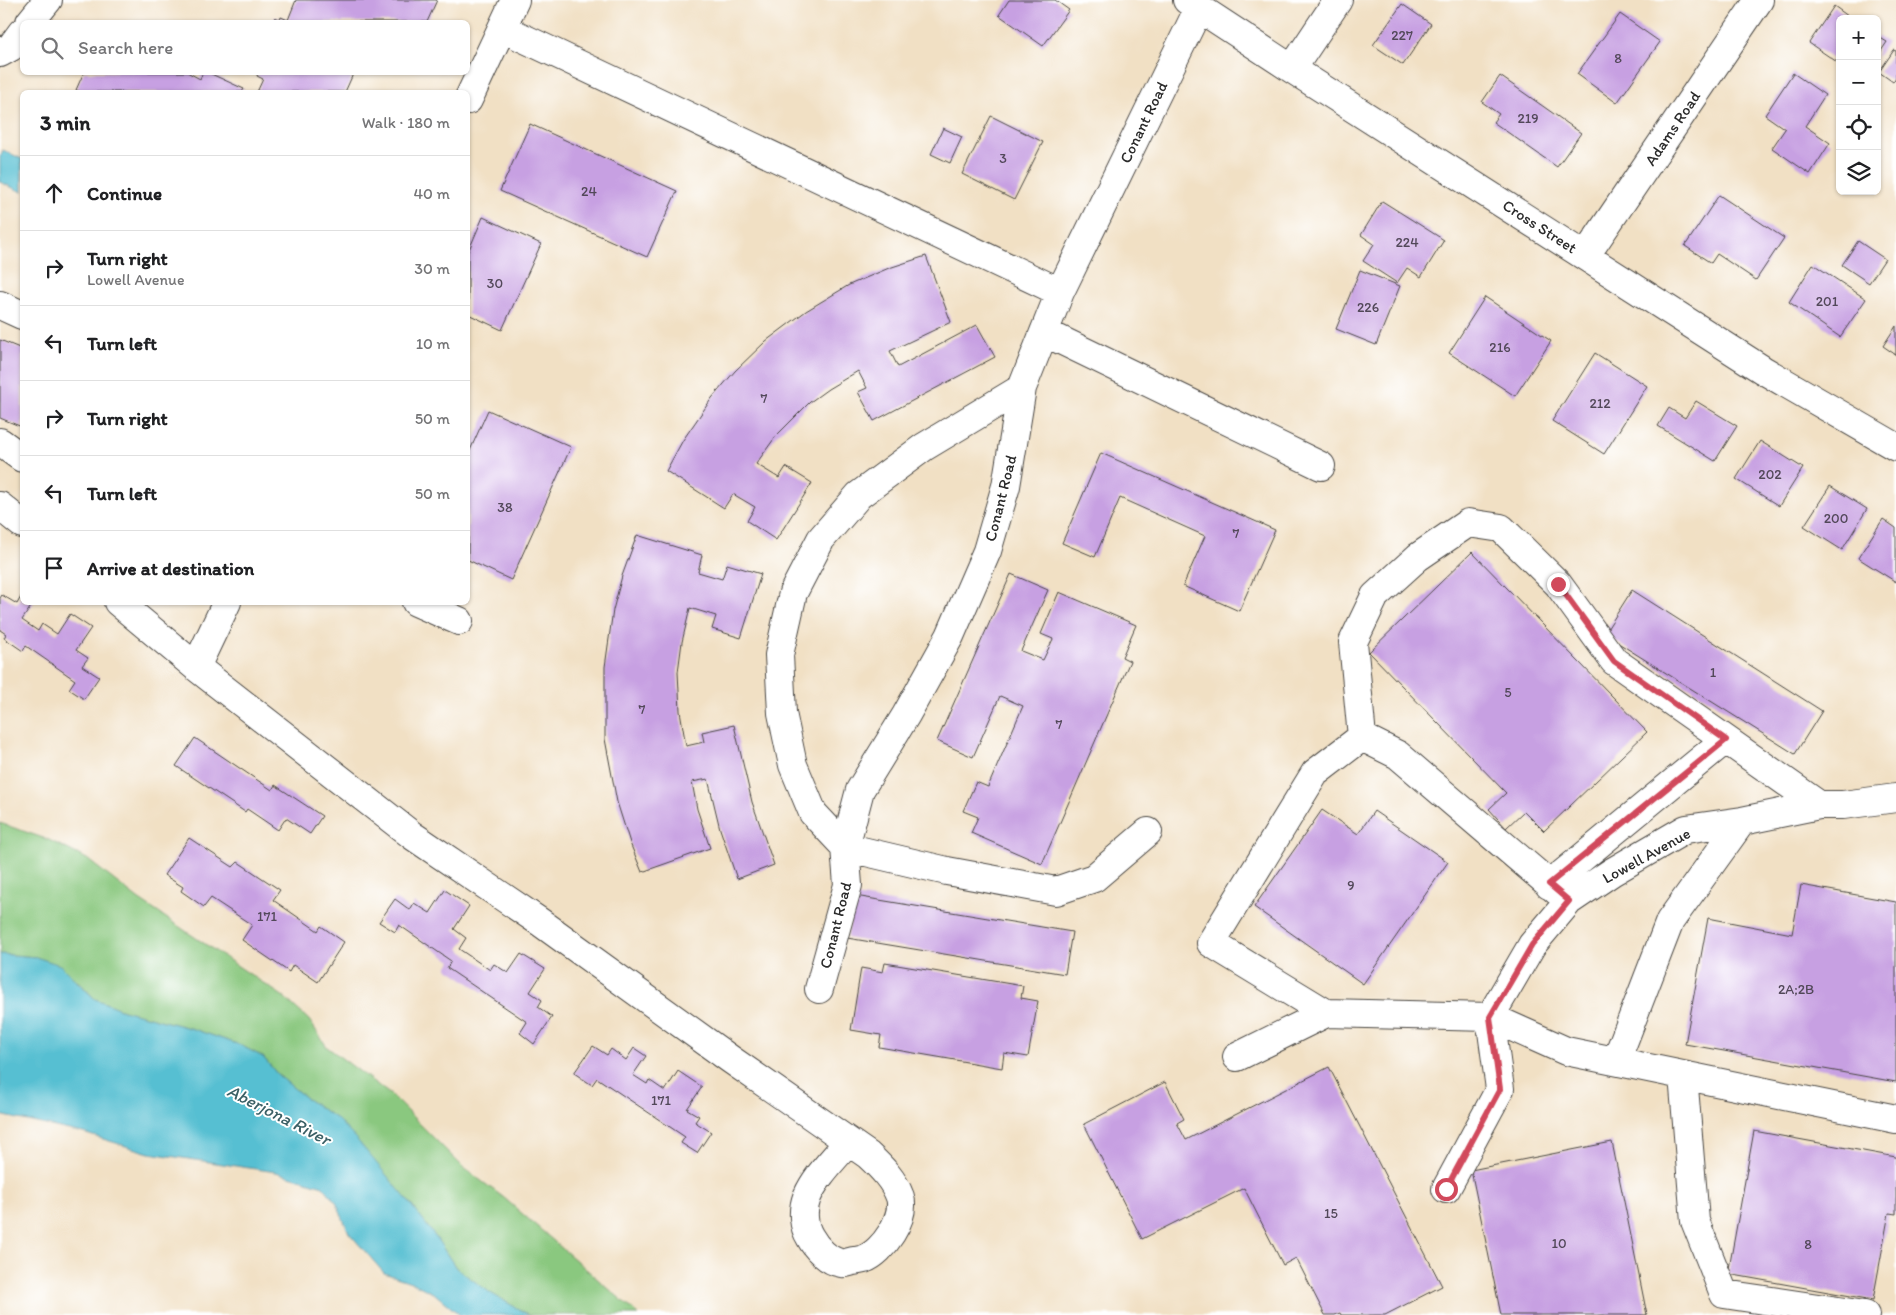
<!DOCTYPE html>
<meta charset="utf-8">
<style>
:root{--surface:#fff;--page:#f6f6f6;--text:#202124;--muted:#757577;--line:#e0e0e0}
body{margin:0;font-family:Itim,sans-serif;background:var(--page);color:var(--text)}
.controls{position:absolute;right:15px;top:15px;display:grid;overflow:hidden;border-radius:8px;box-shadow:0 1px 4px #0004}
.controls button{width:45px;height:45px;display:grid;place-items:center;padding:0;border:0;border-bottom:1px solid var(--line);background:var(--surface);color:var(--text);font:25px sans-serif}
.stop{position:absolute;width:15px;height:15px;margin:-11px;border:4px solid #d1495b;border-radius:50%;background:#fff}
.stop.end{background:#d1495b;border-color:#fff;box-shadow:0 1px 5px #0008}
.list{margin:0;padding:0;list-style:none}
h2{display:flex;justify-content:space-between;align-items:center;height:65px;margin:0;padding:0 20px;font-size:21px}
h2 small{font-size:16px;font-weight:400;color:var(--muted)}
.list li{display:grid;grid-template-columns:32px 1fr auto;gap:15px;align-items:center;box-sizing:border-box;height:75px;padding:0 20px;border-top:1px solid var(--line)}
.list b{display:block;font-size:19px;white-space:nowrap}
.list p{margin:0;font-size:16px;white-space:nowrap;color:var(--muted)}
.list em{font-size:16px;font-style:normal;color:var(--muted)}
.icon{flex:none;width:28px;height:28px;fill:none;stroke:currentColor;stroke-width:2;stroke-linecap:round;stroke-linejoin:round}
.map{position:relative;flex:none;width:1896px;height:1315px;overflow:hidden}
.search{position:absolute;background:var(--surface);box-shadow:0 1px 4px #0004;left:20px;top:20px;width:450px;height:55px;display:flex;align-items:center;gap:12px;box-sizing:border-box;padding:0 18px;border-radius:8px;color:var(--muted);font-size:19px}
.panel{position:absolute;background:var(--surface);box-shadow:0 1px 4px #0004;left:20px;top:90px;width:450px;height:515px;border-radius:8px}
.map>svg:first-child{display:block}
.green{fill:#8ac87f;stroke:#5a7a55}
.water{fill:#56bfd2;stroke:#40757e}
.building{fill:#c7a0e2}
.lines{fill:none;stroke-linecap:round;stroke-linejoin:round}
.minor-casing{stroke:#494642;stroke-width:30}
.minor{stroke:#fff;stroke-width:28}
.route{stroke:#d1495b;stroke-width:6}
.labels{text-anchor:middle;stroke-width:4;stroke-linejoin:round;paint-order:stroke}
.number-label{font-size:14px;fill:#524859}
.street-label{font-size:16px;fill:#2b2b2b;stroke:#fff}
.water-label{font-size:18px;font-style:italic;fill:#3a5f65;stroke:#fff}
</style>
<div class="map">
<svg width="1896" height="1315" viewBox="0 0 1896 1315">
<rect width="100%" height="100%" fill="#fff"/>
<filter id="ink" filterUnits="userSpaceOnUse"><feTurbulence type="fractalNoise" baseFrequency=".02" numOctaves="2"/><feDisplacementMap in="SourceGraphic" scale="10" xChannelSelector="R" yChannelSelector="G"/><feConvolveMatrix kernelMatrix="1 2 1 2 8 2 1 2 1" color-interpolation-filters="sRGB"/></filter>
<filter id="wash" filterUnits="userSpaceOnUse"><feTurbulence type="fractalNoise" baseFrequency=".0096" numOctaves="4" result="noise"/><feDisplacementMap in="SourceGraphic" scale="20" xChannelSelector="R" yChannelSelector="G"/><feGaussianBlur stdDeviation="1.12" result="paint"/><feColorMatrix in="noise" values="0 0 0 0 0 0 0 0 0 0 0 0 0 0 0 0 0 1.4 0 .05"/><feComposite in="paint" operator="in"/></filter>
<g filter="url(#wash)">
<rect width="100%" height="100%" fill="#f1e0c4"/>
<path class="green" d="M0 823 49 840 87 859 138 899 284 997 309 1020 327 1047 391 1095 464 1168 503 1197 639 1315H529L492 1294 456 1268 437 1239 409 1202 338 1120 307 1099 278 1075 263 1057 240 1045 193 1029 123 1010 95 999 80 983 36 957 0 954Z"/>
<path class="water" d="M3 150 22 159V192L0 182V157Z
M0 954 36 957 60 965 95 999 123 1010 193 1029 240 1045 263 1057 278 1075 307 1099 338 1120 358 1141 409 1202 437 1239 456 1268 492 1294 529 1315H460L435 1294 411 1282 384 1273 349 1233 336 1202 323 1186 276 1172 149 1153 83 1133 0 1115Z"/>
<g id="blocks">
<path class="building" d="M296 0H437L427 22H273L275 17 280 19 281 17 288 20Z
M1009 0H1055L1069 10 1043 46 999 15Z
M1402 4 1431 24 1403 65 1373 45Z
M1834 6 1852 19H1840V64L1809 43Z
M1620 14 1660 42 1617 103 1577 74Z
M1877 36 1887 42 1877 57Z
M1894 50 1896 51V77L1893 82 1879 72Z
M84 72H187L200 79 203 72H207L244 89 242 92H81L76 90Z
M258 72H354L345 92H257L263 79 257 76Z
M1793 73 1825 95 1805 126 1830 143 1810 174 1772 148 1785 129 1765 115Z
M1500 76 1581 133 1557 167 1493 122 1499 114 1482 102Z
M991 116 1043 142 1014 200 962 174Z
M530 124 677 191 647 257 500 191Z
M943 128 962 137 950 163 931 154Z
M1719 195 1784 238 1756 280 1717 254 1711 263 1685 246Z
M1382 201 1444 240 1421 277 1407 268 1397 283 1363 261 1374 244 1361 235Z
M483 217 541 244 502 330 468 314V252Z
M1858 241 1885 259 1869 283 1842 265Z
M926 256 951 322 890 351 898 367 977 325 995 357 874 421 858 392 867 388 858 371 828 389 810 402 776 436 756 464 779 478 786 467 812 483 776 540 747 521 755 507 733 494 724 508 666 471 683 440 712 398 735 371 766 341 806 311 849 285 889 268Z
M1813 264 1866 299 1840 337 1789 302Z
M1360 270 1400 286 1376 345 1336 329Z
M1485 297 1551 341 1515 396 1449 353Z
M1896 326V355L1883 346Z
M0 340 22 349V427L0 418Z
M1595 353 1647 386 1604 454 1552 421Z
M1696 401 1737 426 1715 461 1658 426 1669 408 1685 418Z
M488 410 571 447 511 580 468 560V455Z
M1760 441 1803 468 1779 506 1736 479Z
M1101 453 1275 530 1239 611 1183 586 1205 536 1120 498 1095 557 1062 543Z
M1830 486 1867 509 1842 550 1804 526Z
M1883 519 1896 528V582L1858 558Z
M637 535 702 555 698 572 722 579 727 564 761 574 741 638 712 629 716 616 690 608 682 642 678 672 680 711 686 746 704 742 702 732 734 725 752 802 774 865 737 879 720 829 708 779 692 782 697 809 710 848 642 872 630 843 617 802 605 739V667L613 610 622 576Z
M1472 552 1647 732 1544 831 1524 811 1506 828 1489 809 1506 793 1369 652Z
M1011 574 1048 590 1021 651 1043 660 1053 639 1041 634 1059 592 1136 625 1122 657 1130 661 1042 864 971 833 978 817 963 811 976 782 988 787 1023 706 1000 696 973 757 937 741Z
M1632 590 1822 711 1795 754 1604 634Z
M2 595 17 604 22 595V602H34L22 620 38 631 42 624 57 634 70 614 91 628 76 650 88 658 82 666 99 677 84 699 69 689 75 680 26 646 23 651 4 638 6 634 0 630V598Z
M195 738 272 790 275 785 322 816 310 834 286 818 278 830 247 809 245 812 176 766Z
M1322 810 1358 834 1374 811 1448 862 1363 984 1254 907Z
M189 838 233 867 238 862 280 890 273 900 318 931 321 926 344 942 318 982 293 965 289 972 242 940 252 925 211 898 204 907 181 891 183 887 164 875Z
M1801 885 1896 902V1082L1685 1044 1708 918 1792 934Z
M445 890 469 906 454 929 466 938 459 949 490 970 494 964 508 973 521 954 545 969 530 992 542 1000 538 1007 552 1017 534 1044 520 1033 527 1022 447 968 451 961 399 925 395 932 379 922 395 899 410 910 414 903 430 913Z
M855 896 1072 932 1065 974 847 938Z
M885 963 1023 986 1021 998 1038 1001 1028 1057 1004 1053 1002 1068 879 1047 881 1035 851 1030 861 968 883 972Z
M593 1046 607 1055 611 1049 626 1060 634 1048 646 1056 633 1075 647 1084 649 1080 665 1091 678 1071 702 1087 687 1109 699 1116 695 1122 711 1132 697 1153 681 1143 685 1137 597 1078 592 1085 574 1073Z
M1329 1067 1442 1286 1385 1315H1341L1340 1313 1335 1315H1325L1296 1258 1283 1265 1244 1188 1142 1239 1084 1124 1165 1082 1184 1119 1177 1123 1186 1140Z
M1754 1131 1896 1157V1214L1889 1213 1873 1300 1728 1274Z
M1612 1142 1647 1315H1501L1471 1170Z"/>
</g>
</g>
<g filter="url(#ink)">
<use href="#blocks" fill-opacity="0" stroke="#494642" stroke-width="1"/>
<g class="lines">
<g class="minor-casing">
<path id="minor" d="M1187 0 1292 69 1763 370 1896 447
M30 22 48 0
M502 28 1060 292
M0 53 11 47 22 32
M1292 69 1338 0
M468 100 515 0
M1586 255 1759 0
M0 305 22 315
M1044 332 1321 466
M1022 388 924 447 859 495 821 539 793 593 779 655 782 713 793 765 813 813 845 847 947 871 1056 891 1094 878 1148 832
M0 442 22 458
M0 506 22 524
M118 602 196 667 413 836 540 922 730 1059 868 1155C881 1167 894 1180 900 1197 906 1218 883 1252 864 1259 860 1260 856 1261 853 1261 849 1262 845 1264 841 1263 828 1261 816 1248 810 1237 803 1226 802 1210 807 1197 816 1176 834 1159 848 1142
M416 602 459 621
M196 667 227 602
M1362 737 1353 642 1375 596 1418 557 1468 523 1501 528 1558 584 1614 661 1819 805
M1362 737 1398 755 1569 901
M1549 885 1725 740
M819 989 848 885 845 847 860 790 906 715 950 636 987 551 1006 486 1022 388 1060 292 1199 8
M1326 1013 1211 943 1315 773 1362 737
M1490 1017 1532 945 1569 901 1612 872 1686 829 1742 821 1819 805H1843L1896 798
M1237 1057 1326 1013 1490 1017 1566 1051 1896 1119
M1616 1061 1670 921 1742 821
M1683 1075 1695 1221 1724 1294 1865 1315
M1446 1189 1500 1089 1490 1017"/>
</g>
<use href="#minor" class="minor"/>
</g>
</g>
<g class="lines" filter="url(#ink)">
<path class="route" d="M1446 1189 1500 1089 1490 1017 1532 945 1569 901 1549 884 1726 740 1614 661 1558 584"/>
</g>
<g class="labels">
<g class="number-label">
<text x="1402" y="40">227</text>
<text x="1618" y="63">8</text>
<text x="1528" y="123">219</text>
<text x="1003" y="163">3</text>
<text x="589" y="196">24</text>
<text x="1407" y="247">224</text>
<text x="495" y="288">30</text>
<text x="1827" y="306">201</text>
<text x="1368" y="312">226</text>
<text x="1500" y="352">216</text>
<text x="764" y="403">7</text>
<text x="1600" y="408">212</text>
<text x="1770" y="479">202</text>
<text x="505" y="512">38</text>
<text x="1836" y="523">200</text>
<text x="1236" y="538">7</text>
<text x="1713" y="677">1</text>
<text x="1508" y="697">5</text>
<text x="642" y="714">7</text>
<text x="1059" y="729">7</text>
<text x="1351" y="890">9</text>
<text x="267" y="921">171</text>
<text x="1796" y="994">2A;2B</text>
<text x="661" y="1105">171</text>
<text x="1331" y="1218">15</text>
<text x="1559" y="1248">10</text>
<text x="1808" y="1249">8</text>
</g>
<g class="street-label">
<text transform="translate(1143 122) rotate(-64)" y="6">Conant Road</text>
<text transform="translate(1672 128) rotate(-56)" y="6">Adams Road</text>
<text transform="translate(1540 226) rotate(33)" y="6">Cross Street</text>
<text transform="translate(1000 498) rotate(-76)" y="6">Conant Road</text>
<text transform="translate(1646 855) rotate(-29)" y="6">Lowell Avenue</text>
<text transform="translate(835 925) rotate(-76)" y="6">Conant Road</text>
</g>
<g class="water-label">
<text transform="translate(279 1115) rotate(27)" y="6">Aberjona River</text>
</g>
</g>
</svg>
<div class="controls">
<button>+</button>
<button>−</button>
<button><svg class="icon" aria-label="locate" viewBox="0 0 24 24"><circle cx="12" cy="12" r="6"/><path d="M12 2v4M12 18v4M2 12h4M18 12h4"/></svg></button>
<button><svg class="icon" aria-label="layers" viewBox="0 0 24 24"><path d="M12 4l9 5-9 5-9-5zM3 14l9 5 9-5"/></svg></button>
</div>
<div class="stop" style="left:1446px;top:1189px"></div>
<div class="stop end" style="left:1558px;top:584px"></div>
<div class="search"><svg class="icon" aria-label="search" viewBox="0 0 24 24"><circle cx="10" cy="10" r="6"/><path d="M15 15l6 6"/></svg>Search here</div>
<section class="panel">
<h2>3 min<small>Walk · 180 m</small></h2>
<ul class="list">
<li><svg class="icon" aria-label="ahead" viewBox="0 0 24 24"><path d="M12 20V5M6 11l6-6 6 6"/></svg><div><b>Continue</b></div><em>40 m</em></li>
<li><svg class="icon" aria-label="right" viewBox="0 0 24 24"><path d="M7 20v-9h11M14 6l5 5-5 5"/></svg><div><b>Turn right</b><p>Lowell Avenue</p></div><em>30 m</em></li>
<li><svg class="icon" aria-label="left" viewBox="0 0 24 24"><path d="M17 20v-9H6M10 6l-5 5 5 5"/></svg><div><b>Turn left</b></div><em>10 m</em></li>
<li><svg class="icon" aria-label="right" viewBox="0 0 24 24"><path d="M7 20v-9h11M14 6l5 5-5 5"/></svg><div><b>Turn right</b></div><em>50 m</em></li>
<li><svg class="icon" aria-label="left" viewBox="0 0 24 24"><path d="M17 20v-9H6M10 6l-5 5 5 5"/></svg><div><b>Turn left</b></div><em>50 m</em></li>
<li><svg class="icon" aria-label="arrive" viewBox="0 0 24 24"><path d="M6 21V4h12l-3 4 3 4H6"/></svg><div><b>Arrive at destination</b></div></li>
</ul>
</section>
</div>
